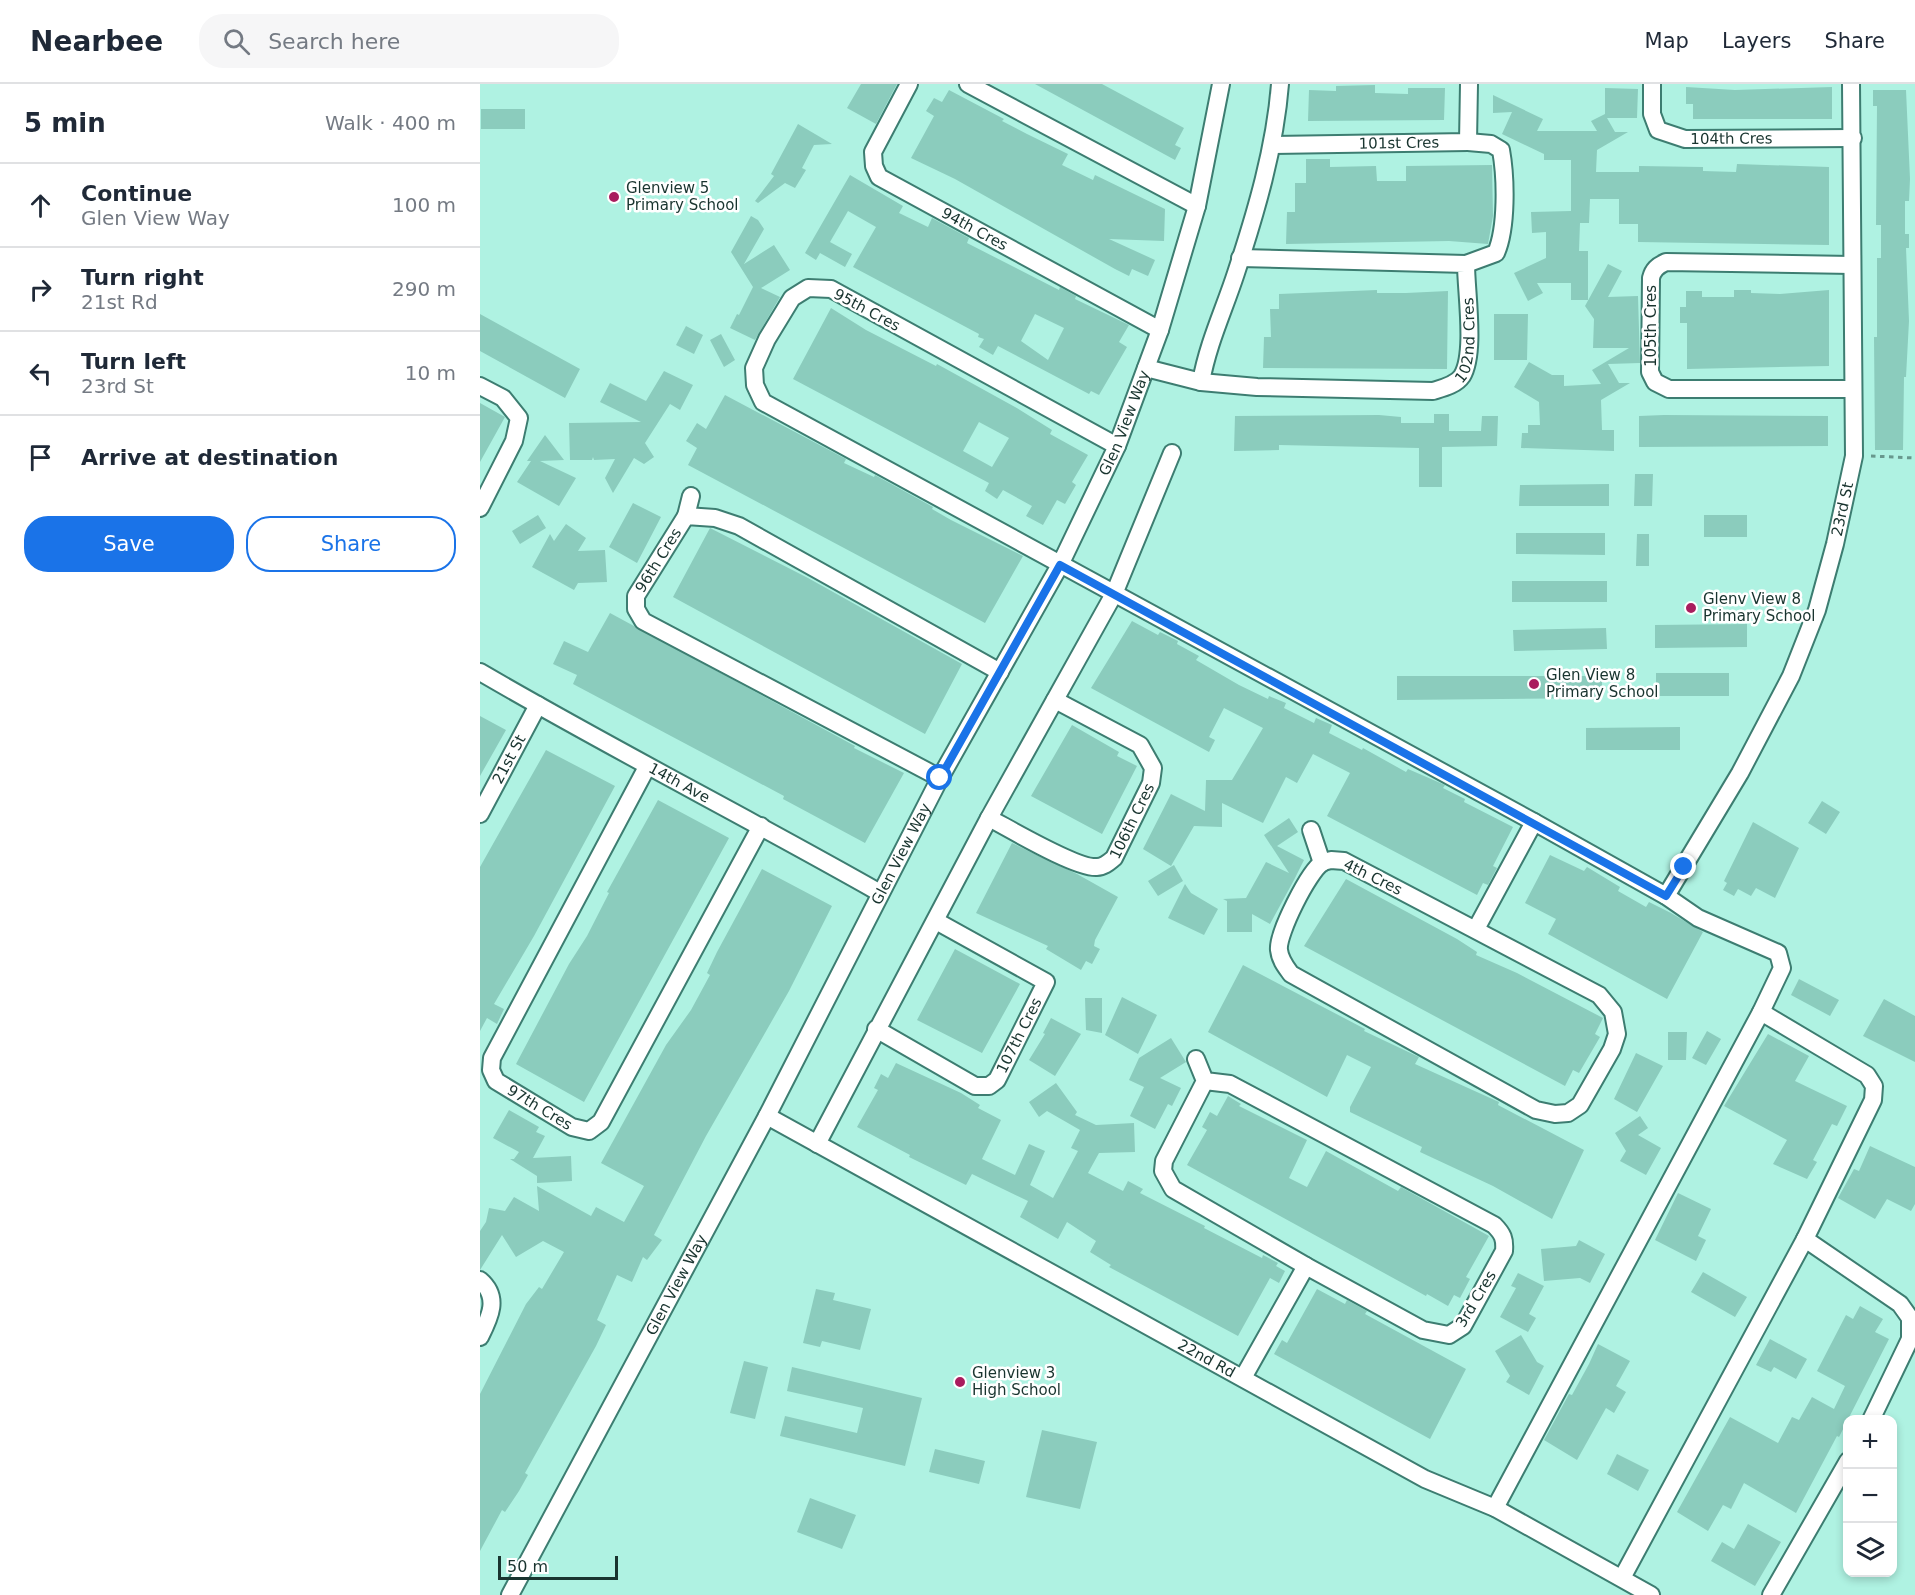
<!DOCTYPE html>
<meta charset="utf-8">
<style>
:root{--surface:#fff;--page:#f6f6f7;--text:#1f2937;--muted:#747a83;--line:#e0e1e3;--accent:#1a73e8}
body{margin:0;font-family:"DejaVu Sans",sans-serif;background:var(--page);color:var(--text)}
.controls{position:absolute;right:18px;bottom:18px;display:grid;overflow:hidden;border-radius:12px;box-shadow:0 3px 9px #0003}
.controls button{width:54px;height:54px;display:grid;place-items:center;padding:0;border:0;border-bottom:2px solid var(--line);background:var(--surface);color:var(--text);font:30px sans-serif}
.scale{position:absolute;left:18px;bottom:15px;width:120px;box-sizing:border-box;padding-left:6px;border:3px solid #19342f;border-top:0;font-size:16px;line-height:21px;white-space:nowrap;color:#19342f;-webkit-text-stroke:4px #fff;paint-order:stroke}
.stop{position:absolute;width:18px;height:18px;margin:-14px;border:4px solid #1a73e8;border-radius:50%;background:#fff}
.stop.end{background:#1a73e8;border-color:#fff;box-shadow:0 2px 6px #0008}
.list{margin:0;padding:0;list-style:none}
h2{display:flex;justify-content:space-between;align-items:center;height:78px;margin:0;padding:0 24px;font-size:26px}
h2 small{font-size:20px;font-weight:400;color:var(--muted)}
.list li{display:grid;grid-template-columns:39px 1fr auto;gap:18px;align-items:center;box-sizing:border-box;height:84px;padding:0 24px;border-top:2px solid var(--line)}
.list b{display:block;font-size:22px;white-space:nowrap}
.list p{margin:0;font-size:20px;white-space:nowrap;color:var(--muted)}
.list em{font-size:20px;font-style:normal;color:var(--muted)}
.actions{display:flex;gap:12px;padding:18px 24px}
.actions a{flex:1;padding:14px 0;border:2px solid var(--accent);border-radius:24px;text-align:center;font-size:21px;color:var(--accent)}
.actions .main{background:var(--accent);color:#fff}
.icon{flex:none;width:33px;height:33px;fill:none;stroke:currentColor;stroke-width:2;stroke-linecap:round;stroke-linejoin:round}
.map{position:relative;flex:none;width:1435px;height:1511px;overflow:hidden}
header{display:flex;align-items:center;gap:36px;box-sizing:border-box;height:84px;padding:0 30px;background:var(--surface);border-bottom:2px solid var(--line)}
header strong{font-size:28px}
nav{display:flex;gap:33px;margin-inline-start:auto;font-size:21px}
.search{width:420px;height:54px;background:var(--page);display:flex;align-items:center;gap:15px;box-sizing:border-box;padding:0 21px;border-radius:24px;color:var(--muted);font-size:22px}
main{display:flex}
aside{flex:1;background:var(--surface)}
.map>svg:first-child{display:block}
.building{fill:#8bccbd;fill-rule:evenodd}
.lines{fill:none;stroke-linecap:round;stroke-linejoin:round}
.minor-casing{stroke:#3d7d71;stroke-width:20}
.path{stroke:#68988d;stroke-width:3;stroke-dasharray:4.5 4.5;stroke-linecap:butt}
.minor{stroke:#fff;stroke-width:16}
.route{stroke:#1a73e8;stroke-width:8}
.poi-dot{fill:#a91d5e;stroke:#fff;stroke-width:2}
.labels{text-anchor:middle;stroke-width:5;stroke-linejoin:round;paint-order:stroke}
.street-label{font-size:15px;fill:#19342f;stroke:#fff}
.poi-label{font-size:15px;fill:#19342f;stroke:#fff;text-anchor:start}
</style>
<header>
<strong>Nearbee</strong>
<div class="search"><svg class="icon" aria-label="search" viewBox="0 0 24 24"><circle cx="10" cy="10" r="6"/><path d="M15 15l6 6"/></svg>Search here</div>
<nav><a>Map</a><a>Layers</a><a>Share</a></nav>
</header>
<main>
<aside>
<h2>5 min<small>Walk · 400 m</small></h2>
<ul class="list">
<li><svg class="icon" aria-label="ahead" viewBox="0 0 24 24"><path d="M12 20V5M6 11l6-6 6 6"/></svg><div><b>Continue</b><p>Glen View Way</p></div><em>100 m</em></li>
<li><svg class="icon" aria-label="right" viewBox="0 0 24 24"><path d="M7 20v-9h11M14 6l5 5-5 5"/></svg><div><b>Turn right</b><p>21st Rd</p></div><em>290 m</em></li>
<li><svg class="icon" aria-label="left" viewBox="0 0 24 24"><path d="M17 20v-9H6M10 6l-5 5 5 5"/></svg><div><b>Turn left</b><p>23rd St</p></div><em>10 m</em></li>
<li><svg class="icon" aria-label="arrive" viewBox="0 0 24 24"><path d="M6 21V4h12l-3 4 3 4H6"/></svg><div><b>Arrive at destination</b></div></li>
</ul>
<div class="actions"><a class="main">Save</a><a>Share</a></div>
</aside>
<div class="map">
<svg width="1435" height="1511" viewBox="0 0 1435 1511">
<rect width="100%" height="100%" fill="#aff2e2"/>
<path class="building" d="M381 0H417L396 40 367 24Z
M555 0H622L704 44 695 61 701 64 695 76Z
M895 1V9L928 10V4H965L964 36 828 37 829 6 856 7V2Z
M1206 3 1255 6 1352 3V35H1213V20H1206Z
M1125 4 1158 5 1157 34H1127L1135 48H1148L1117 66 1116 88H1159V82L1223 83V87L1256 88 1257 80 1349 83V161L1158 158V140H1139V115H1110L1109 139H1100L1099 167H1108V216H1091V199H1057L1063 209 1048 217 1034 189 1066 174V148L1052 149 1051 128 1091 127V76H1064V70L1022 50 1032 28 1013 29V11L1063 35 1057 47H1117L1111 37 1125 30Z
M469 6 524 35 522 37 547 50 588 70 582 81 613 96 615 91 685 125 684 157 629 155 675 176 668 192 652 185 649 192 635 185 475 95 431 74 454 32 446 27 454 14 462 18Z
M1393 6H1426L1430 95 1429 117H1425V150H1429V164H1426L1429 237 1426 293H1424L1423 366H1395L1394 253H1397V174H1401V141H1396L1397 22H1393Z
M1 25H45V45H1Z
M318 40 352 60 334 61 322 84 326 86 315 104 305 99 278 119 275 117 294 92 291 90Z
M826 75H850V83L896 82 897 97H926V82L1012 81 1013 132 1008 160 969 157 806 160 807 128H815V99H826Z
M370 91 423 122 419 129 448 143 452 134 489 154 487 159 579 206 580 203 596 212 595 215 649 241 639 258 647 263 619 311 611 307 609 310 518 262 513 271 499 263 504 255 498 253 499 250 373 183 396 143 368 127 350 158 372 170 365 183 340 169 336 176 325 169ZM555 230 584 244 568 276 541 257Z
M271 132 278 136 284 145 264 180 294 161 310 186 281 204 300 213 275 256 250 244 257 230 259 231 273 203 251 168Z
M1128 180 1142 187 1128 213 1158 212 1160 279 1128 280 1139 299H1150L1121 316 1122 346H1134V367L1041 364 1042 349H1048V341H1060L1059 318 1034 303 1049 278 1072 291H1084V302L1121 300 1112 286 1149 264H1113L1114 235 1105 222Z
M897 206V209H926L968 207 967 285 783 284 784 253H791L790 225H799V210Z
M1254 206H1271V209L1300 210 1349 206V282L1207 285V239H1200V223H1206V207H1222V213H1254Z
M351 224 386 246 456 282 457 280 535 323 572 346 570 350 608 371 592 398 596 401 585 420 577 416 563 441 546 432 552 422 523 406 517 415 505 407 509 399 313 295ZM499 338 529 354 512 383 483 367Z
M0 230 100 285 85 314 0 267Z
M1014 230H1048L1047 276H1014Z
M206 242 223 251 214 270 196 261Z
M241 250 255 276 244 283 230 256Z
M184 287 213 301 200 326 190 320 165 359 174 373 164 380 154 374 133 409 125 394 135 375 114 376 113 373 112 376H90L89 339 161 338 120 318 130 299 166 317Z
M245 311 366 375 364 379 394 393 395 391 453 423 452 425 471 436 543 472 505 539 208 381 217 364 206 357 217 339 226 345Z
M0 319 25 333 0 378Z
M954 330H969V347H1001L1002 332H1018L1017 362 962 363V403H939V364L799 361V366L754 367 755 332 899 331 921 333V339H954Z
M1184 331 1348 332V362L1159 363V332Z
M65 351 84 376 60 377 96 394 79 422 37 398 51 377H47Z
M1155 390H1173L1172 422H1154Z
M1129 400V422H1039L1040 401Z
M153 419 181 433 157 479 129 463Z
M58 431 66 444 40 460 32 447Z
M1224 431H1267V453H1224Z
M86 440 106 454 98 467 125 466 127 498 98 499 94 506 52 483 70 450 74 457Z
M230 444 328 494 482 580 445 650 193 513Z
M1036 449H1125V471L1036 470Z
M1157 450H1169V482H1156Z
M1032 497H1127V518H1032Z
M130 529 375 662 374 664 424 689 385 759 303 715 304 712 93 600 97 591 73 580 84 557 108 568Z
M652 537 678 551 680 548 698 557 697 560 719 572 716 576 759 601 788 615 789 612 806 619 804 624 834 639 836 634 852 641 849 649 882 666 883 664 926 688 928 685 965 701 963 704 985 715 984 718 1033 743 1013 782 1017 784 1008 801 1003 799 997 811 847 732 870 689 833 670 817 699 806 693 783 739 742 719V743L714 742 691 782 663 765 691 710 725 727 726 696H752L783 644 744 624 729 653 735 656 729 668 611 604Z
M1267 540V563L1175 564V541Z
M1126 544 1127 565 1034 567 1033 546Z
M1176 589H1249V612H1176Z
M917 592H1122V614L917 616Z
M0 632 26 646 0 692Z
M592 641 639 668 637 672 657 682 622 750 551 712Z
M1200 643V666H1106V644Z
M66 666 135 702 54 852 14 920 24 925 17 940 7 934 0 947V783Z
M178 716 249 754 104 1018 36 980 89 880 107 852 129 809 127 808Z
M1342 717 1360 728 1346 750 1328 739Z
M809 734 818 748 797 762 824 776 814 796 790 840 772 830V848H747V817L743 815 766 814 786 778 809 789 784 751Z
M1273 738 1319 764 1295 814 1276 804 1271 812 1258 805 1254 812 1243 806 1247 799 1244 797Z
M532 759 597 790 638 813 615 856 614 862 620 865 612 880 606 877 601 886 566 865 568 862 496 829Z
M1070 771 1104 787 1107 783 1140 803 1138 807 1166 823 1169 818 1191 829 1223 848 1187 915 1068 850 1076 835 1045 819Z
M694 781 703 797 678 812 668 797Z
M282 785 352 822 309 907 226 1052 174 1151 182 1156 167 1176 163 1173 152 1198 137 1191 117 1236 126 1241 116 1262 45 1389 48 1391 39 1407 25 1428 22 1426 0 1467V1310L46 1220 59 1203 62 1205 84 1168 63 1157 36 1173 22 1151 0 1186V1147L6 1138 9 1124 25 1127 34 1113 59 1127 57 1102 111 1132 116 1123 144 1138 164 1102 121 1079 186 961 211 926 230 891 227 889 237 868Z
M866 795 977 855 997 868 996 871 1037 889 1123 934 1115 950 1120 953 1099 989 1093 986 1085 1002 824 862Z
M705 800 711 809 738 825 724 851 688 834Z
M475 865 540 900 502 969 437 936Z
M763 881 885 945 884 947 939 973 935 980 1019 1018 1018 1021 1104 1066 1072 1135 1013 1102 940 1068 942 1063 870 1028V1023L891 983 867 971 847 1013 728 948Z
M1319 895 1359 916 1350 932 1311 911Z
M642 913 677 931 658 970 625 951Z
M605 914H622V949L606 946Z
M1404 915 1435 932V978L1383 952Z
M571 934 601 950 575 992 549 976 565 950 563 949Z
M1227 947 1241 955 1226 981 1212 974Z
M1188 948H1207L1206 976H1188Z
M1288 950 1329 972 1315 997 1367 1022 1357 1042 1352 1040 1333 1076 1337 1078 1327 1095 1293 1080 1307 1056 1244 1022Z
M691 954 706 978 680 994 701 1004 692 1022 688 1020 675 1045 650 1032 664 1003 649 996 659 974Z
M1156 969 1183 982 1157 1028 1134 1015Z
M416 979 481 1009 500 1021 498 1024 521 1036 502 1075 535 1091 549 1060 565 1067 550 1101 573 1114 598 1067 591 1064 600 1046 567 1027 559 1033 549 1018 576 999 597 1028 595 1031 616 1041 654 1039 655 1068 619 1069 608 1089 643 1107 648 1097 663 1105 660 1109 725 1142 724 1144 782 1174 783 1171 798 1179 796 1182 805 1187 799 1199 790 1194 758 1252 629 1183 631 1181 610 1168 616 1157 587 1138 578 1155 540 1133 548 1117 492 1090 486 1101 429 1073 430 1071 377 1043 398 1006 394 1004 401 990 408 994Z
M748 1012 761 1020 759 1022 827 1056 809 1094 827 1103 846 1067 918 1107 921 1103 1009 1152 986 1193 990 1195 980 1214 974 1211 968 1222 947 1210 946 1212 707 1081 727 1046 722 1043 730 1028 737 1032Z
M29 1026 59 1043 56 1048 65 1052 53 1074 91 1072 92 1097 57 1099V1092L30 1075H34L39 1068 13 1054Z
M1160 1032 1168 1044 1158 1051 1181 1064 1166 1091 1140 1077 1146 1067 1135 1049Z
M1390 1062 1435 1083V1120L1431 1127 1407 1115 1395 1135 1358 1114 1374 1085 1379 1087Z
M1198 1109 1231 1125 1218 1152 1226 1156 1216 1177 1175 1156Z
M1099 1156 1125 1170 1110 1199 1100 1194 1064 1197 1061 1165 1096 1162Z
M1223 1188 1267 1213 1255 1233 1211 1208Z
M1038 1189 1064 1202 1049 1230 1056 1234 1048 1248 1020 1233 1036 1204 1031 1202Z
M336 1205 355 1209 353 1216 391 1225 380 1266 342 1257 340 1263 323 1259Z
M837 1205 865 1220 867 1216 887 1227 885 1230 986 1285 950 1355 794 1270 802 1256 807 1259Z
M1380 1222 1403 1235 1395 1248 1409 1255 1359 1353 1357 1352 1316 1429 1264 1399 1251 1425 1243 1421 1228 1447 1197 1428 1250 1333 1298 1359 1312 1333 1319 1336 1332 1313 1354 1325 1365 1302 1337 1287 1366 1231 1373 1235Z
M1041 1251 1057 1278 1064 1282 1049 1311 1026 1298 1030 1292 1015 1267Z
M1290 1255 1327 1275 1316 1295 1294 1283 1291 1288 1276 1281Z
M1118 1260 1150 1277 1136 1302 1146 1308 1134 1329 1126 1324 1097 1376 1064 1356 1089 1310 1092 1311 1109 1280Z
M264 1277 288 1283 275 1335 250 1329Z
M312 1283 442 1314 425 1382 300 1352 305 1332 377 1349 383 1324 307 1307Z
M562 1346 617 1358 600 1425 546 1413Z
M455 1365 505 1377 499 1400 449 1388Z
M1137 1370 1169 1386 1158 1407 1127 1390Z
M330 1414 376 1431 362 1465 317 1448Z
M1268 1440 1301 1458 1275 1502 1231 1477 1242 1458 1254 1465Z"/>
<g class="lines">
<g class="minor-casing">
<g id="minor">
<path id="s1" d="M429 0 393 68 394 82 399 93 680 246"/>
<path d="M488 0 717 122"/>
<path id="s2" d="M1172 0V30L1178 46 1205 55 1373 54"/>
<path id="s3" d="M793 61 988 58 989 0"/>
<path d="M986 180 1016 169C1027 144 1026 94 1021 66L1011 60 988 58"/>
<path d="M1372 181 1186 178C1177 182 1173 186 1171 194L1170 288 1175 298 1189 305H1373"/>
<path d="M666 284 721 298C728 259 744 226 756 189 776 128 795 64 800 0"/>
<path id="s4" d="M721 298 777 303 953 307C963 304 976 301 982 292 996 269 986 208 986 180L760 174"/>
<path d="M0 302 23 314 39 334 34 357 0 424"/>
<path d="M637 362 351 205 328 204 312 214 287 255 274 284 275 301 283 318 1054 738 1186 812 1218 834 1298 869 1302 884 1281 928 1015 1424"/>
<path d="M206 432 211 412"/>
<path id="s5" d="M0 588C132 665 268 734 400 809"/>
<path id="s6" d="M167 683 12 974 11 986 16 997 92 1043 109 1047 121 1038 281 742"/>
<path id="s7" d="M460 694 163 537 156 525V512L206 432 235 434 259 442 520 588"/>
<path id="s8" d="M0 730 58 621"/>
<path id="s9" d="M509 734C530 745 597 785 617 783 624 783 629 778 634 774L671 699 673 684 660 661 575 616"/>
<path d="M831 746 842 779"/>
<path d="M851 776 864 777 1119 911 1133 928 1137 950 1132 965 1100 1021 1088 1029 1075 1030 1056 1026 811 890C806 883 800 876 799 866 797 850 829 787 842 779 845 777 848 777 851 776Z"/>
<path id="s10" d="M1186 812 1260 689 1311 592 1337 526 1355 460 1374 372 1371 0"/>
<path d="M996 845 1054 738"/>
<path id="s11" d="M396 945 495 1002H509L517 996 566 898 456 837"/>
<path d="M716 975 725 997 750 1000 1014 1141C1023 1150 1025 1155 1024 1167L983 1242 969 1251 943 1246 826 1182 693 1105 683 1087 684 1077 725 997"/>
<path id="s12" d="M287 1032 945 1395 1015 1424 1171 1511"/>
<path d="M337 1060 509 734 634 510 692 369"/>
<path d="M1325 1155 1420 1220 1430 1234V1255L1391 1336"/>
<path d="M0 1196C20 1213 10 1233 0 1253"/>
<path d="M764 1292 826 1182"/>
<path d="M1142 1494 1325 1155 1393 1016 1394 1002 1387 991 1281 928"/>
<path id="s13" d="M30 1511 287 1032 460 694 580 481 637 362 680 246 717 122 741 0"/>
<path d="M1291 1511 1368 1377"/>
</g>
</g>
<path class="path" d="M1391 372 1435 374"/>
<use href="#minor" class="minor"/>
</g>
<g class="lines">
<path class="route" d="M460 694 580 481 1186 812 1204 783"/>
</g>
<g class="poi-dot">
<circle cx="134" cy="113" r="6"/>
<circle cx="1211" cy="524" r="6"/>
<circle cx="1054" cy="600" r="6"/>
<circle cx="480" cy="1298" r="6"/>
</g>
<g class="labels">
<g class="street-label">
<text dy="5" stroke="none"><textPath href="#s2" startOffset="122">104th Cres</textPath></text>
<text dy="5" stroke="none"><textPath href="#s3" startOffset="126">101st Cres</textPath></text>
<text dy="5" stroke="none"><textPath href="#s1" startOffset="212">94th Cres</textPath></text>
<text transform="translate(387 226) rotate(28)" y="5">95th Cres</text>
<text transform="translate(1171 242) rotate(-90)" y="5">105th Cres</text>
<text dy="5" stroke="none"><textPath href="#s4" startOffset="302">102nd Cres</textPath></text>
<text dy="5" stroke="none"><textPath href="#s13" startOffset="1324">Glen View Way</textPath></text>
<text dy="5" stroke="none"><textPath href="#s10" startOffset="428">23rd St</textPath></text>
<text dy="5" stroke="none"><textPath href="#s7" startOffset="405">96th Cres</textPath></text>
<text dy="5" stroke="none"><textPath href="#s8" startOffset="62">21st St</textPath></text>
<text dy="5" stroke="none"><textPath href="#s5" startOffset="228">14th Ave</textPath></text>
<text dy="5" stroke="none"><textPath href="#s9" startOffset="180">106th Cres</textPath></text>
<text dy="5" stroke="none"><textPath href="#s13" startOffset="838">Glen View Way</textPath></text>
<text transform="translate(893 793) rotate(26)" y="5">4th Cres</text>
<text dy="5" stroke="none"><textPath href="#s11" startOffset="188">107th Cres</textPath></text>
<text dy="5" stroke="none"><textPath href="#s6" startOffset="405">97th Cres</textPath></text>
<text dy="5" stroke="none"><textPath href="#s13" startOffset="352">Glen View Way</textPath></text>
<text transform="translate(996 1215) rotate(-59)" y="5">3rd Cres</text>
<text dy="5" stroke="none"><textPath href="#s12" startOffset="502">22nd Rd</textPath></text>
</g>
<g class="poi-label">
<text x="146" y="109">Glenview 5<tspan x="146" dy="17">Primary School</tspan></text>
<text x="1223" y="520">Glenv View 8<tspan x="1223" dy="17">Primary School</tspan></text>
<text x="1066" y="596">Glen View 8<tspan x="1066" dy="17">Primary School</tspan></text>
<text x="492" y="1294">Glenview 3<tspan x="492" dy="17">High School</tspan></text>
</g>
</g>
</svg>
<div class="controls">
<button>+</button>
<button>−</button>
<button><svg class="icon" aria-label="layers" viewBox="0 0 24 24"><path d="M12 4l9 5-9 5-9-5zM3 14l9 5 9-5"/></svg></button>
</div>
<div class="scale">50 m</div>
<div class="stop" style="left:460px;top:694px"></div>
<div class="stop end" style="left:1204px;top:783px"></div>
</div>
</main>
